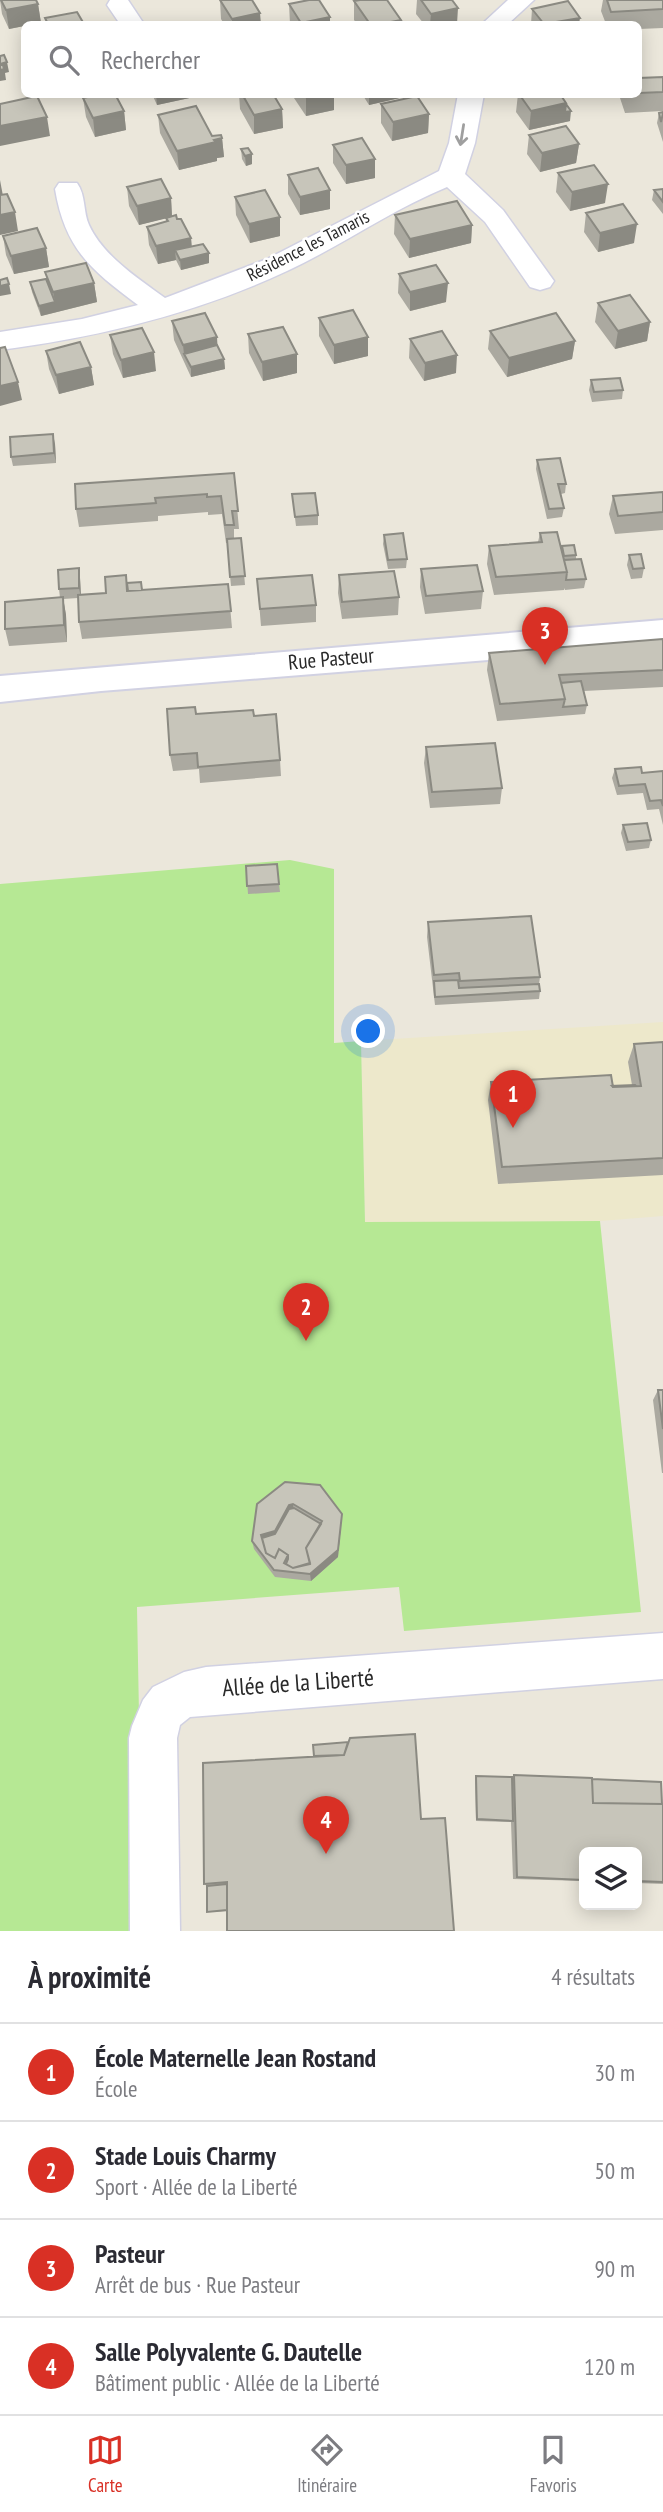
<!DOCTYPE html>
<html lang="fr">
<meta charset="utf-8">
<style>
:root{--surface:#fff;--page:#f2f2f3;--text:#2b2b33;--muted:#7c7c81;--line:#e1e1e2;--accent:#d93025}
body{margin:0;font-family:"PT Sans Narrow",sans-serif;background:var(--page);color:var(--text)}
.controls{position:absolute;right:21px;bottom:21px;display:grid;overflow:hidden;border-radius:10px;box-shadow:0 4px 18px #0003}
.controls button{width:63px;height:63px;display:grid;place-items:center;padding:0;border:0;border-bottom:2px solid var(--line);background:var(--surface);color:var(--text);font:35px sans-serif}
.you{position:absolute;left:369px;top:1032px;width:24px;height:24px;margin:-18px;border:5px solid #fff;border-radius:50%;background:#1a73e8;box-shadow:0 0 0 10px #1a73e833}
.badge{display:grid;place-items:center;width:46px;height:46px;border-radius:50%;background:var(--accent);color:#fff;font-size:23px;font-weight:700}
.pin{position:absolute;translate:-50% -58px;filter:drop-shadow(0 2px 4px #0008)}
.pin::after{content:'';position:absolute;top:37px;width:24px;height:21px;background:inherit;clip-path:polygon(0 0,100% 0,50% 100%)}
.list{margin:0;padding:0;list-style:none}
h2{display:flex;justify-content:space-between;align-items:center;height:91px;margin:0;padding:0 28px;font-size:30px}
h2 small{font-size:23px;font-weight:400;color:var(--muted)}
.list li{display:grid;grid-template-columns:46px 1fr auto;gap:21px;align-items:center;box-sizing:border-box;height:98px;padding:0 28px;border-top:2px solid var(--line)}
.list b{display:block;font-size:26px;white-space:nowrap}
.list p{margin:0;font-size:23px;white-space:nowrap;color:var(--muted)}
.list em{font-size:23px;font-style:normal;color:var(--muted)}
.icon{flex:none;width:38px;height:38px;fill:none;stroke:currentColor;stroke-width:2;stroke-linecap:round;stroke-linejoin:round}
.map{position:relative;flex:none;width:663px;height:1931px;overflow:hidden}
.search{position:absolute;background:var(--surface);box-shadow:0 4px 18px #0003;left:21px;right:21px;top:21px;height:77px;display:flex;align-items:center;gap:18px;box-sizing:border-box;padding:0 24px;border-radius:10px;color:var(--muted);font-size:26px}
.sheet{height:483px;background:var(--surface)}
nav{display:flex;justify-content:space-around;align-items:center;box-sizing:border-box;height:98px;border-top:2px solid var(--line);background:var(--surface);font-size:19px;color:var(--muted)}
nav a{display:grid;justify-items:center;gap:4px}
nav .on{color:var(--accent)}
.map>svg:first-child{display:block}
.education{fill:#ede8cb}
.pitch{fill:#b6e894}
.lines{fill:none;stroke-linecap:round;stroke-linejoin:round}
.minor-casing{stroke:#d1d1e2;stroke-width:3}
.tertiary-casing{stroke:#d1d1e2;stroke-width:4}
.minor{fill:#fff;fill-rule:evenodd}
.tertiary{fill:#fff;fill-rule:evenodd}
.wall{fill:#aba9a0}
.shaded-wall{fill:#8b8a82}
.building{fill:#c7c5ba;stroke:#8b8a82;stroke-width:2;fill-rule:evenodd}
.oneway{stroke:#9f9f9f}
.labels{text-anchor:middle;stroke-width:5;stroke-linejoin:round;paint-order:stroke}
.far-street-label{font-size:18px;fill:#292929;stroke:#fff}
.street-label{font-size:21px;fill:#292929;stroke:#fff}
.near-street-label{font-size:24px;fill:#292929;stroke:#fff}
</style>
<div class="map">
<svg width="663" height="1931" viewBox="0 0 663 1931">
<rect width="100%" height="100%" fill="#ebe7db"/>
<path class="education" d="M663 1022V1216L600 1221 365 1223 361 1041Z"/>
<path class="pitch" d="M290 860 334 869V1043L361 1041 365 1222 600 1221 641 1612 404 1631 399 1587 137 1607 143 1931H0V884Z"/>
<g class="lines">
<g class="minor-casing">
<path id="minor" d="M110 0H128L144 24H120L107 5Z
M508 0H534L508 24H482Z
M458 94H484L475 143 465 174 503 210 554 281 550 287 540 290 530 287 485 222 447 187C391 210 341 246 287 271 195 314 99 337 0 350V332L82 319 138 305C91 270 65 249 55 189L59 183H77C86 195 83 212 89 225 103 256 139 279 165 298L267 259 439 171 449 143Z
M663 1633V1679L190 1717 180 1725 177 1738 180 1931H130L129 1738 132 1726 143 1700 153 1687 184 1672 206 1667Z"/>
</g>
<g class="tertiary-casing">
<path id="tertiary" d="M663 620V646L101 691 0 702V676Z"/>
</g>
<use href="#minor" class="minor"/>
<use href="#tertiary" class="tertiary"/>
</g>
<path class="wall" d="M0 0H36L38 4 41 23 24 24V26L9 29 2 14Z
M220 0 261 24H224L221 19Z
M417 0H452L457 24H424L416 14Z
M603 0H663V28L639 29V24H606L601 11Z
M354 1 401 20V24H357L354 20Z
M289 4 330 24H290Z
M532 9 579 24H531Z
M663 77V111L625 113 620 98 621 94H639V78Z
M152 94H194V97L157 105Z
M239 94H273L282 109 283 128 254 134 240 109Z
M294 94H334V110L306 116 294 98Z
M362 94H404V97L369 105Z
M518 94H560L570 121 529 130 516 112Z
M83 98 124 111 126 130 95 137 86 117Z
M381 104 429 114 428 133 392 141 381 123Z
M663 112V142L657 123 659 113Z
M158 115 214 136 222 138 224 157 217 158V161L179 170 160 133Z
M529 135 579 144 576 163 540 172 527 154Z
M333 145 375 178 346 184 333 163Z
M241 149 252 154V164L246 166 242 159Z
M558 173 605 203 570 211 556 192Z
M288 175 330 190V209L300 215 288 194Z
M127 187 171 198 172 216 177 219 191 238 192 247 209 263 181 270 176 260 158 264 149 245 147 227 166 222V218L139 225 129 206Z
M663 189V214L652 200 654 190Z
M235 197 280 236 250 243 236 215Z
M586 213 634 243 598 252 584 232Z
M395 215 472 225 471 243 409 258 394 234Z
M3 236 46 248 49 267 14 274 6 255Z
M45 272 94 283 97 302 41 316 32 292 30 282 47 280Z
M399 274 446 302 410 311 398 293Z
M598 303 650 322 647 341 615 349 595 322Z
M319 318 368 356 334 364 319 336Z
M172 321 217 337V345L224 359 225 369 191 377 174 340Z
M490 331 575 341 572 359 507 377 488 349Z
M248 334 297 354V373L263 381 249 353Z
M110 335 156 371 123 378 113 354Z
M410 339 456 373 424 381 409 358Z
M46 351 91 367 94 385 59 394 49 369Z
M591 380 623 390 622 399 592 402 589 390Z
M55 444 56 463 13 466 11 457Z
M537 460 566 484 565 493 561 494 564 508 562 517 547 519 536 469Z
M234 473 239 529H234V539L241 538 245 585 231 586 227 543H226L222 514 208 515V512L158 516V521L79 527 76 509Z
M663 492V530L615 534 609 514 613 496Z
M292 494 318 515V525L296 526Z
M540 533 561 549 576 555V559L586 579 584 588 565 590 564 588V590L494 595 487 564 489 546 538 542Z
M384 535 407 559 406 568 388 569 383 544Z
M629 555 644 568 642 578 631 579 627 565Z
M421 569 483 591 481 609 425 614 420 587Z
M339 575 399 597 398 615 342 619 338 593Z
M80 578 81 595 106 593 127 583 142 590 228 584 232 628 82 639 79 622 78 598 63 599 66 615 67 642 9 646 5 629 60 598 59 589Z
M257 579 316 605V622L261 626Z
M663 639V687L584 691 587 705 585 714 497 721 487 670 489 653Z
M196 714 254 716 280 760 281 776 200 783 199 769 173 771 170 755Z
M426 747 502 788 500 804 430 808 424 763Z
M615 769 642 773 663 771V825L659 809 647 810 643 793 617 795 612 778Z
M623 825 651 840 649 848 626 851 621 833Z
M246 866 279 884 280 892 248 894Z
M428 922 540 977 539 984 540 991 539 999 435 1005 427 937Z
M663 1042V1175L498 1184 488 1100 491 1082 612 1086 632 1085 628 1062 634 1044Z
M658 1390H663V1473H662L653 1400Z
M285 1482 342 1514 338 1557 311 1581 275 1577 254 1549 252 1541Z
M415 1734 227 1911 207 1912V1886L204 1884 314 1756 348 1742Z
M514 1775 592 1779 663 1804V1884L637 1883V1852H584V1881L513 1879 511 1822 476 1821 475 1778 476 1776 512 1777Z"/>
<path class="shaded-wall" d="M38 4 41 23 24 24V26L9 29 6 10Z
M458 8 457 24H430L431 14Z
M260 13 261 24H232V19Z
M330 17V24H301V23Z
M580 18 579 24H548Z
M401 20V24H381Z
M7 62 9 72 5 73 6 80 0 81V64Z
M156 94H194V97L157 105Z
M319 94H334V110L306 116V97Z
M369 94H404V97L369 105Z
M566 103 571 111 570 121 529 130 531 111Z
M282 109 283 128 254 134V115Z
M124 111 126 130 95 137 93 118Z
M429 114 428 133 392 141 393 122Z
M47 117 50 136 0 146V126Z
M222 138 224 157 217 158V161L179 170 177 151Z
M579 144 576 163 540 172 542 153Z
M252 154V164L246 166 245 156Z
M375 159V178L346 184V165Z
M0 180 3 196 0 197Z
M608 184 605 203 570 211 572 192Z
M330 190V209L300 215V197Z
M171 198 172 217 139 225 137 206Z
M15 212 18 231 0 235V215Z
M280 217V236L250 243 249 224Z
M637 224 634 243 598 252 600 233Z
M472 225 471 243 409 258 410 239Z
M191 238 192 256 175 250 176 260 158 264 156 246Z
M46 248 49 267 14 274 11 256Z
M209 253V263L181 270 180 260Z
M94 283 97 302 41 316 39 306 55 302 53 292Z
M448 283 446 302 410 311V292Z
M9 284 11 294 0 296V286Z
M650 322 647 341 615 349 618 331Z
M217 337 218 355 184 354 185 363 183 345Z
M368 337V356L334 364V345Z
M575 341 572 359 507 377 509 358Z
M154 352 156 371 123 378 121 360Z
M297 354V373L263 381 262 362Z
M457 355 456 373 424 381 425 363Z
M224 359 225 369 191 377V367Z
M91 367 94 385 59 394 56 375Z
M18 382 22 400 0 406V386Z
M53 434 55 444 56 463 54 453Z
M79 568 80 578 81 598 79 588Z
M63 597 66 615 67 642 64 625Z
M293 1504 294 1512 276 1538 263 1542 261 1535 289 1505Z
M342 1514 338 1557 311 1581 310 1574Z"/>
<path class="building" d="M1 0H36L38 4 6 10Z
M220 0H252L260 13 232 19Z
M309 0H319L330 17 301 23 289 4Z
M360 0H387L401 20 381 24H370L354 1Z
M421 0H452L458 8 431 14Z
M607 0H663V9L611 12Z
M568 1 580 18 544 24 532 9Z
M77 12 84 24H48L45 18Z
M4 55 7 62 0 64V56Z
M0 65H3L4 69 0 70Z
M663 77V92L639 93V78Z
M101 94H115L124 111 93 118 83 98Z
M242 94H273L282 109 254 115Z
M304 94H319L306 97Z
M519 94H560L566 103 531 111Z
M37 96 47 117 0 126V104Z
M417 96 429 114 393 122 381 104Z
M566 104 571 111 565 112Z
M196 106 212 136 221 135 222 138 214 140 216 142 177 151 158 115Z
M663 112V113L661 122 659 113Z
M566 126 579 144 542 153 529 135Z
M362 138 375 159 346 165 333 145Z
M248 148 252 154 245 156 241 149Z
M594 165 608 184 572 192 558 173Z
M318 168 330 190 300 197 288 175Z
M161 179 171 198 137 206 127 187Z
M663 189V202L654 190Z
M265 190 280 217 249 224 235 197Z
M7 194 15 212 0 215V195Z
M457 201 472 225 410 239 395 215Z
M623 204 637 224 600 233 586 213Z
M176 215 177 219H181L191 238 156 246 147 227 168 221 166 218Z
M37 228 46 248 11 256 3 236Z
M203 244 209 253 180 260 175 250Z
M86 263 94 283 53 292 45 272Z
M436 265 448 283 410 292 399 274Z
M7 278 9 284 0 286V280Z
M46 279 55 302 39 306 30 282Z
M630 295 650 322 618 331 598 303Z
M353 310 368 337 334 345 319 318Z
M205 313 217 337 183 345 172 321Z
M556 313 575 341 509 358 490 331Z
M283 327 297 354 262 362 248 334Z
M142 328 154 352 121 360 110 335Z
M442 331 457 355 425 363 410 339Z
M80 342 91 367 56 375 46 351Z
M217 345 224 359 191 367 184 354Z
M5 347 18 382 0 386V348Z
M620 378 623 390 594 392 591 380Z
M53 434 54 453 11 457 10 437Z
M560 458 566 484H558L564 508 549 509 537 460Z
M234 473 238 511H232L234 525H225L221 496 207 497V494L155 498 156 503 76 509 75 484Z
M663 492V512L618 516 613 496Z
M315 493 318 515 295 517 292 494Z
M557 532 567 572 496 577 489 546 542 542 540 533Z
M403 533 407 559 388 560 384 535Z
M241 538 245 576 230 577 227 539Z
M574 545 576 555 564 556 562 546Z
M641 554 644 568 633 569 629 555Z
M581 559 586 579 566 580 567 572 564 560Z
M477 565 483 591 426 596 421 569Z
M79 568V588L59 589 58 570Z
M394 571 399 597 342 602 339 575Z
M126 575 127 591 228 584 231 611 79 622 78 595 106 593 105 577Z
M312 575 316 605 260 609 257 579Z
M141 582 142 590 128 591 127 583Z
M63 597 64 625 5 629V602Z
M663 639V670L559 675 565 699 500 704 489 653Z
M581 681 587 705 563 707 565 699 561 683Z
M195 707 196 714 253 710 254 716 276 714 280 760 198 767 197 753 170 755 167 709Z
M495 743 502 788 432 792 426 747Z
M641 767 642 773 663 771V806L661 800 650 801 645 784 619 786 615 769Z
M647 823 651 840 628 842 623 825Z
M277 864 279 884 247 886 246 866Z
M531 916 540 977 460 981 459 973 434 975 428 922Z
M458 980 459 988 539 984 540 991 435 997 434 981Z
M663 1042V1158L502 1167 491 1082 611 1075 613 1087 641 1086 634 1044Z
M635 1085 636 1086 613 1087 612 1086Z
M658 1390H663V1429Z
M285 1482 320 1485 342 1514 338 1550 310 1574 274 1570 252 1541 257 1504ZM293 1504 322 1521 306 1548 310 1563 293 1568 284 1563 288 1555 279 1549 275 1558 266 1553 261 1535 275 1531 289 1505Z
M294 1508 321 1524 306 1548 310 1564 293 1568 286 1564 288 1559V1555L279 1549 275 1558 266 1553 262 1538 275 1534 289 1509Z
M415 1734 421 1819 445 1818 454 1931H227V1882L204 1884 203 1763 344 1755 350 1738Z
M348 1742 344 1755 314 1756 313 1745Z
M514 1775 592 1778 593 1803 663 1804V1882L637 1881V1852H584V1880L517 1877Z
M476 1776 512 1777 513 1821 477 1819Z
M592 1779 661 1782 662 1804 593 1803Z
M227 1884V1910L207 1912V1886Z"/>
<defs><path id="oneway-shaft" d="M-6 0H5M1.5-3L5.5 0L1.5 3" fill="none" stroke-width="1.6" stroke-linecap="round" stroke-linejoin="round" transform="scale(1.75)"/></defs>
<use class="oneway" href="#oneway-shaft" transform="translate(462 135) rotate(99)"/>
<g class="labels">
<g class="far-street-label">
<text transform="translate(308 246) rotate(-27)" y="6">Résidence les Tamaris</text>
</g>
<g class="street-label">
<text transform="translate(331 659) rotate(-5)" y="7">Rue Pasteur</text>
</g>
<g class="near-street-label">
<text transform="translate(298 1683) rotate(-4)" y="8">Allée de la Liberté</text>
</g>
</g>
</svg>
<div class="controls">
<button><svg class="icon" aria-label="layers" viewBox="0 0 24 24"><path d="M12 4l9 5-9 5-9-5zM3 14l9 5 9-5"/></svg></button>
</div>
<div class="you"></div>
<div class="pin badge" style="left:513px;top:1128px">1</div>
<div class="pin badge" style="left:306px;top:1341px">2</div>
<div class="pin badge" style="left:545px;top:665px">3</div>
<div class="pin badge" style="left:326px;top:1854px">4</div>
<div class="search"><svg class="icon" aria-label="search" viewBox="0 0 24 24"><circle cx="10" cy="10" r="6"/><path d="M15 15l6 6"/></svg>Rechercher</div>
</div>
<section class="sheet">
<h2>À proximité<small>4 résultats</small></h2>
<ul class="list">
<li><span class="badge">1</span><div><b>École Maternelle Jean Rostand</b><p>École</p></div><em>30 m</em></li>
<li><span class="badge">2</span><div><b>Stade Louis Charmy</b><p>Sport · Allée de la Liberté</p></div><em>50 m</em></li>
<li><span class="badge">3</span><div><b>Pasteur</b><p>Arrêt de bus · Rue Pasteur</p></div><em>90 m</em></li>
<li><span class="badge">4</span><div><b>Salle Polyvalente G. Dautelle</b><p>Bâtiment public · Allée de la Liberté</p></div><em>120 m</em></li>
</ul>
</section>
<nav>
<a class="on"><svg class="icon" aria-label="map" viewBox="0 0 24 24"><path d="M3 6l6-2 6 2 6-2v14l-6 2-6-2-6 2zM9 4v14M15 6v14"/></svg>Carte</a>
<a><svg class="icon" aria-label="directions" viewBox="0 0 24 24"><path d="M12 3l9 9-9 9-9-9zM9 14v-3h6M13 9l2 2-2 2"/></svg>Itinéraire</a>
<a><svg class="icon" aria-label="saved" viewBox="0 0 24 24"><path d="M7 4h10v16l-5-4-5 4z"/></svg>Favoris</a>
</nav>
